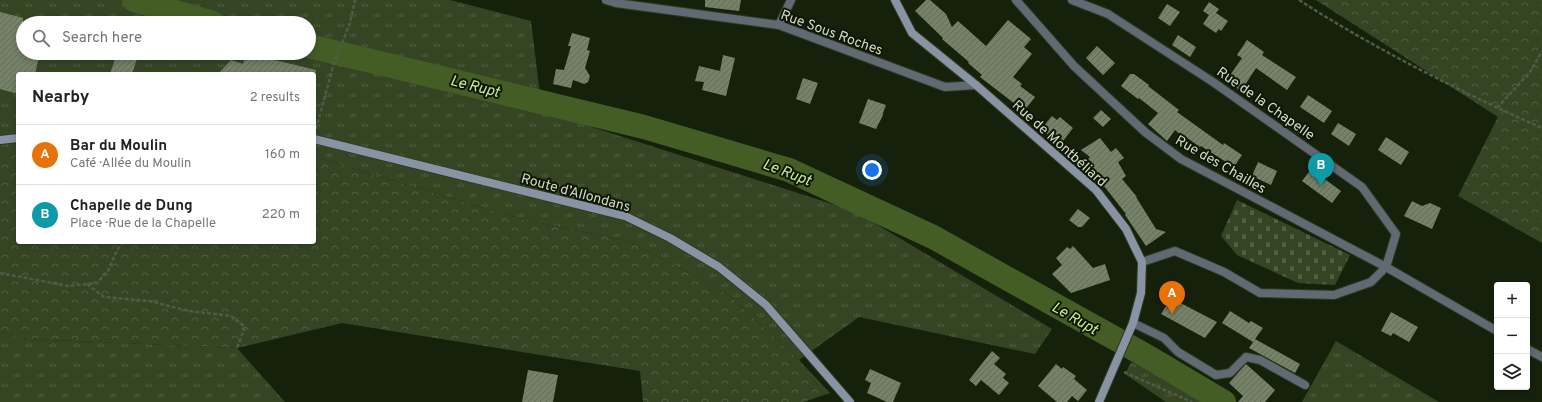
<!DOCTYPE html>
<meta charset="utf-8">
<style>
:root{--surface:#fff;--page:#f6f6f6;--text:#222;--muted:#767676;--line:#e0e0e0;--accent:#111827}
body{margin:0;font-family:Overpass,sans-serif;background:var(--page);color:var(--text)}
.controls{position:absolute;right:12px;bottom:12px;display:grid;overflow:hidden;border-radius:4px;box-shadow:0 2px 6px #0003}
.controls button{width:36px;height:36px;display:grid;place-items:center;padding:0;border:0;border-bottom:1px solid var(--line);background:var(--surface);color:var(--text);font:20px sans-serif}
.you{position:absolute;left:872px;top:170px;width:14px;height:14px;margin:-10px;border:3px solid #fff;border-radius:50%;background:#1a73e8;box-shadow:0 0 0 6px #1a73e833}
.badge{display:grid;place-items:center;width:26px;height:26px;border-radius:50%;background:var(--accent);color:#fff;font-size:13px;font-weight:700}
.pin{position:absolute;translate:-50% -33px;filter:drop-shadow(0 1px 2px #0008)}
.pin::after{content:'';position:absolute;top:21px;width:14px;height:12px;background:inherit;clip-path:polygon(0 0,100% 0,50% 100%)}
.list{margin:0;padding:0;list-style:none}
h2{display:flex;justify-content:space-between;align-items:center;height:52px;margin:0;padding:0 16px;font-size:17px}
h2 small{font-size:13px;font-weight:400;color:var(--muted)}
.list li{display:grid;grid-template-columns:26px 1fr auto;gap:12px;align-items:center;box-sizing:border-box;height:60px;padding:0 16px;border-top:1px solid var(--line)}
.list b{display:block;font-size:15px;white-space:nowrap}
.list p{margin:0;font-size:13px;white-space:nowrap;color:var(--muted)}
.list em{font-size:13px;font-style:normal;color:var(--muted)}
.icon{flex:none;width:22px;height:22px;fill:none;stroke:currentColor;stroke-width:2;stroke-linecap:round;stroke-linejoin:round}
.map{position:relative;flex:none;width:1542px;height:402px;overflow:hidden}
.search{position:absolute;background:var(--surface);box-shadow:0 2px 6px #0003;left:16px;top:16px;width:300px;height:44px;display:flex;align-items:center;gap:10px;box-sizing:border-box;padding:0 14px;border-radius:22px;color:var(--muted);font-size:15px}
.panel{position:absolute;background:var(--surface);box-shadow:0 2px 6px #0003;left:16px;top:72px;width:300px;height:172px;border-radius:4px}
.map>svg:first-child{display:block}
.grass{fill:url(#grass-tufts);fill-rule:evenodd}
.forest{fill:url(#forest-crowns)}
.cemetery{fill:url(#cemetery-stones)}
.lines{fill:none;stroke-linecap:round;stroke-linejoin:round}
.river{stroke:#435d25;stroke-width:24}
.building{fill:url(#building-hatch)}
.street-casing{stroke:#303b26;stroke-width:10}
.secondary-casing{stroke:#303b26;stroke-width:10}
.path{stroke:#505a46;stroke-width:2.5;stroke-dasharray:4 2;stroke-linecap:butt}
.street{stroke:#616973;stroke-width:8}
.secondary{stroke:#8894a4;stroke-width:8}
.labels{text-anchor:middle;stroke-width:4;stroke-linejoin:round;paint-order:stroke}
.street-label{font-size:14px;fill:#d2d9cb;stroke:#0e1703}
.water-label{font-size:15px;font-style:italic;fill:#c6ef9b;stroke:#0e1703}
</style>
<div class="map">
<svg width="1542" height="402" viewBox="0 0 1542 402">
<defs>
<pattern id="grass-tufts" width="24" height="20" patternUnits="userSpaceOnUse"><rect width="24" height="20" fill="#354524"/><path d="M3 7l-1-3M5 7V3M7 7l1-3M15 17l-1-3M17 17v-4M19 17l1-3" fill="none" stroke="#515f42"/></pattern>
<pattern id="forest-crowns" width="20" height="18" patternUnits="userSpaceOnUse"><rect width="20" height="18" fill="#354524"/><path d="M2 6a3 3 0 1 1 6 0M12 15a3 3 0 1 1 6 0" fill="none" stroke="#515f42"/></pattern>
<pattern id="cemetery-stones" width="16" height="16" patternUnits="userSpaceOnUse"><rect width="16" height="16" fill="#354524"/><path d="M2 7V4a2 2 0 0 1 4 0v3zM10 15v-3a2 2 0 0 1 4 0v3z" fill="#515f42"/></pattern>
<pattern id="building-hatch" width="6" height="6" patternUnits="userSpaceOnUse"><rect width="6" height="6" fill="#758268"/><path d="M-1 1l2-2M0 6l6-6M5 7l2-2" fill="none" stroke="#626b59"/></pattern>
</defs>
<rect width="100%" height="100%" fill="#16210b"/>
<path class="grass" d="M0 0H450L531 21 542 111 854 211 1052 329 1035 354 859 317 799 360 729 295 629 241 521 219 314 157V74H18V153H0ZM23 23H309V53H23Z
M0 332 27 339 237 348 285 402H0Z
M1336 341 1439 402H1302Z
M1131 362 1197 393 1209 402H1166L1125 374Z"/>
<path class="forest" d="M1316 0H1542V243L1458 196 1498 117Z
M0 153H18V242H314V157L521 219 629 241 729 295 799 360 830 393 804 402H643L640 371 342 323 237 348 27 339 0 332Z"/>
<path class="cemetery" d="M1237 200 1350 255 1335 285 1298 283 1237 255 1221 236Z"/>
<g class="lines">
<path class="river" d="M134 0 213 23
M309 46 644 127 789 170 933 237 1150 358 1224 402"/>
</g>
<path class="building" d="M705 0H741L739 11 705 7Z
M926 0H930L946 14 952 27 958 21 986 46 1008 20 1031 39 1024 47 1032 54 1013 77 1022 84 1020 86 1035 97 1024 111 980 77 982 75 968 63 969 62 942 39 943 38 915 11Z
M1209 2 1219 9 1216 13 1228 21 1221 31 1219 29 1216 33 1203 24 1209 15 1203 11Z
M1167 4 1180 12 1170 26 1158 18Z
M0 12 23 18V53H40L35 74H18V94L0 89Z
M572 33 590 38 587 50 590 51 585 68 590 76 588 82 584 84 573 80 571 88 553 84 556 69 564 70 571 46H568Z
M1178 35 1196 47 1190 57 1172 45Z
M1247 40 1264 52 1262 55 1296 77 1287 90 1256 68 1241 91 1226 81 1242 58 1237 55Z
M1097 46 1115 63 1103 75 1086 58Z
M117 53H139L132 74H110Z
M246 53 316 70 315 74H218L231 60 243 64Z
M723 55 735 58 726 96 702 90 704 82 695 81 699 66 720 71Z
M1130 74H1134L1149 85 1148 86 1179 110 1177 112 1223 145 1224 143 1242 155 1234 167 1201 146 1200 147 1183 135 1182 136 1175 130 1167 141 1148 124 1158 113 1139 98 1138 99 1121 86Z
M803 78 818 83 810 104 796 99Z
M1308 95 1332 111 1324 123 1300 107Z
M868 99 886 105 883 113V115L876 129 859 123Z
M1101 110 1111 119 1103 127 1093 118Z
M1052 116 1057 120 1060 117 1073 128 1060 145 1041 129Z
M1338 123 1356 134 1349 146 1331 134Z
M1386 137 1409 152 1401 165 1378 150Z
M1100 138 1111 152 1116 148 1124 158 1118 162 1126 176 1122 179 1137 197H1136L1156 229 1166 232 1146 246 1125 215 1126 214 1104 186 1102 187 1081 165 1090 157 1081 150Z
M1258 162 1277 171 1271 185 1252 176Z
M1311 169 1341 191 1332 203 1302 181Z
M1412 201 1422 206 1430 203 1441 208 1432 229 1404 216Z
M1078 209 1090 218 1082 227H1078L1069 220Z
M1073 246 1093 268 1105 264 1110 280 1071 293 1052 274 1062 265 1056 258 1067 247 1070 249Z
M1171 298 1217 322 1205 338 1161 314Z
M1230 311 1249 323 1251 321 1263 328 1255 339 1300 364 1295 373 1249 348 1253 342 1222 323Z
M1391 312 1418 327 1409 342 1393 333 1391 336 1381 331Z
M992 351 1000 358 994 364 1006 374 1003 378 1009 383 999 395 981 380 976 386 969 380Z
M1056 364 1062 369 1063 367 1076 376 1074 379 1087 390 1078 401 1072 396 1067 402H1057L1038 386Z
M1246 364 1275 390 1265 402H1238L1243 396 1229 383Z
M870 369 901 383 893 402H887L867 393 871 383 865 380Z
M528 370 558 375 553 402H522Z"/>
<g class="lines">
<g class="street-casing">
<path id="street" d="M606 0 616 3 779 25 945 87 976 85
M1016 0 1074 66 1145 132 1181 159 1386 267 1497 331
M1072 0 1108 14 1213 82 1362 187 1396 234 1386 267 1371 282 1334 295 1260 293 1224 272 1175 251 1142 262
M779 25 791 0
M1133 323 1164 338 1178 352 1216 375 1230 373 1246 357 1260 360 1305 385
M1527 349 1542 357"/>
</g>
<g class="secondary-casing">
<path id="secondary" d="M895 0 912 33 976 85 1096 190 1126 229 1142 262 1141 293 1133 323 1099 402
M314 139 625 216 670 238 719 267 766 305 850 402
M0 140 18 138"/>
</g>
<path class="path" d="M1299 0C1375 49 1459 91 1542 128
M1497 108 1530 72 1542 51
M316 129 334 63 350 23 355 0
M0 273 68 286 97 283 108 271 117 250 124 242
M87 284 104 297 149 301 189 311 231 316 245 327 237 348
M1124 372 1192 402"/>
<use href="#street" class="street"/>
<use href="#secondary" class="secondary"/>
</g>
<g class="labels">
<g class="street-label">
<text transform="translate(832 32) rotate(20)" y="5">Rue Sous Roches</text>
<text transform="translate(1266 103) rotate(35)" y="5">Rue de la Chapelle</text>
<text transform="translate(1060 143) rotate(42)" y="5">Rue de Montbéliard</text>
<text transform="translate(1221 164) rotate(30)" y="5">Rue des Chailles</text>
<text transform="translate(576 192) rotate(15)" y="5">Route d’Allondans</text>
</g>
<g class="water-label">
<text transform="translate(475 86) rotate(14)" y="5">Le Rupt</text>
<text transform="translate(787 172) rotate(21)" y="5">Le Rupt</text>
<text transform="translate(1075 318) rotate(30)" y="5">Le Rupt</text>
</g>
</g>
</svg>
<div class="controls">
<button>+</button>
<button>−</button>
<button><svg class="icon" aria-label="layers" viewBox="0 0 24 24"><path d="M12 4l9 5-9 5-9-5zM3 14l9 5 9-5"/></svg></button>
</div>
<div class="you"></div>
<div class="pin badge" style="left:1172px;top:314px;background:#e8710a">A</div>
<div class="pin badge" style="left:1321px;top:186px;background:#0f9aa8">B</div>
<div class="search"><svg class="icon" aria-label="search" viewBox="0 0 24 24"><circle cx="10" cy="10" r="6"/><path d="M15 15l6 6"/></svg>Search here</div>
<section class="panel">
<h2>Nearby<small>2 results</small></h2>
<ul class="list">
<li><span class="badge" style="background:#e8710a">A</span><div><b>Bar du Moulin</b><p>Café · Allée du Moulin</p></div><em>160 m</em></li>
<li><span class="badge" style="background:#0f9aa8">B</span><div><b>Chapelle de Dung</b><p>Place · Rue de la Chapelle</p></div><em>220 m</em></li>
</ul>
</section>
</div>
